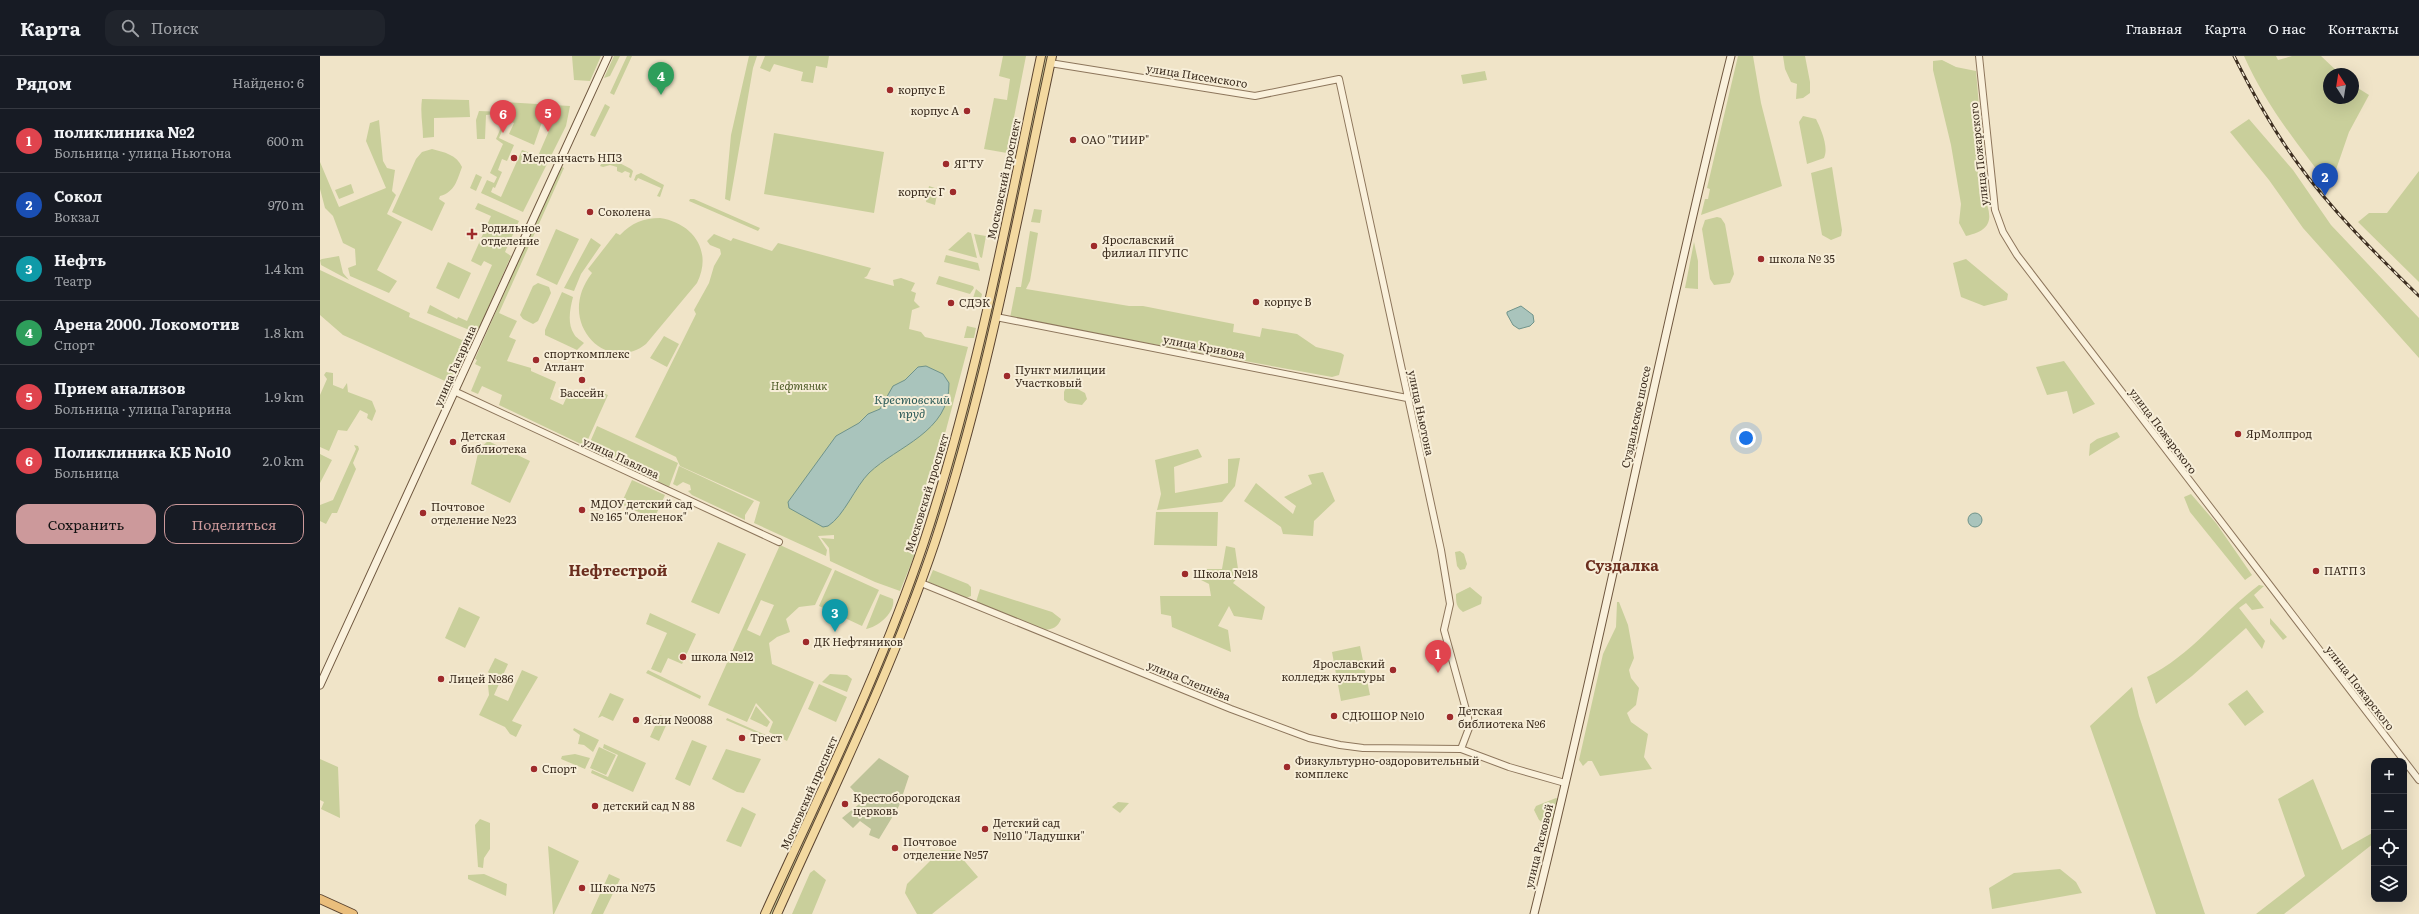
<!DOCTYPE html>
<html lang="ru">
<meta charset="utf-8">
<style>
:root{--surface:#171b24;--page:#20242c;--text:#f1f3f6;--muted:#9ea1a6;--line:#363941;--accent:#cc999b}
body{margin:0;font-family:Literata,serif;background:var(--page);color:var(--text)}
.controls{position:absolute;right:12px;bottom:12px;display:grid;overflow:hidden;border-radius:8px;box-shadow:0 4px 16px #0002}
.controls button{width:36px;height:36px;display:grid;place-items:center;padding:0;border:0;border-bottom:1px solid var(--line);background:var(--surface);color:var(--text);font:20px sans-serif}
.compass{position:absolute;left:2003px;top:12px;width:36px;height:36px;border-radius:50%;background:var(--surface);box-shadow:0 4px 16px #0002;rotate:348deg}
.you{position:absolute;left:1426px;top:382px;width:14px;height:14px;margin:-10px;border:3px solid #fff;border-radius:50%;background:#1a73e8;box-shadow:0 0 0 6px #1a73e833}
.badge{display:grid;place-items:center;width:26px;height:26px;border-radius:50%;background:var(--accent);color:#fff;font-size:13px;font-weight:700}
.pin{position:absolute;translate:-50% -33px;filter:drop-shadow(0 1px 2px #0008)}
.pin::after{content:'';position:absolute;top:21px;width:14px;height:12px;background:inherit;clip-path:polygon(0 0,100% 0,50% 100%)}
.list{margin:0;padding:0;list-style:none}
h2{display:flex;justify-content:space-between;align-items:center;height:52px;margin:0;padding:0 16px;font-size:17px}
h2 small{font-size:13px;font-weight:400;color:var(--muted)}
.list li{display:grid;grid-template-columns:26px 1fr auto;gap:12px;align-items:center;box-sizing:border-box;height:64px;padding:0 16px;border-top:1px solid var(--line)}
.list b{display:block;font-size:15px;white-space:nowrap}
.list p{margin:0;font-size:13px;white-space:nowrap;color:var(--muted)}
.list em{font-size:13px;font-style:normal;color:var(--muted)}
.actions{display:flex;gap:8px;padding:12px 16px}
.actions a{flex:1;padding:9px 0;border:1px solid var(--accent);border-radius:12px;text-align:center;font-size:14px;color:var(--accent)}
.actions .main{background:var(--accent);color:#111}
.icon{flex:none;width:22px;height:22px;fill:none;stroke:currentColor;stroke-width:2;stroke-linecap:round;stroke-linejoin:round}
.map{position:relative;flex:none;width:2099px;height:858px;overflow:hidden}
header{display:flex;align-items:center;gap:24px;box-sizing:border-box;height:56px;padding:0 20px;background:var(--surface);border-bottom:1px solid var(--line)}
header strong{font-size:19px}
nav{display:flex;gap:22px;margin-inline-start:auto;font-size:14px}
.search{width:280px;height:36px;background:var(--page);display:flex;align-items:center;gap:10px;box-sizing:border-box;padding:0 14px;border-radius:12px;color:var(--muted);font-size:15px}
main{display:flex}
aside{flex:1;background:var(--surface)}
.map>svg:first-child{display:block}
.green{fill:#c9cf9b;fill-rule:evenodd}
.cemetery{fill:#bfc49a}
.water{fill:#a9c4bc;stroke:#6f938a}
.lines{fill:none;stroke-linecap:round;stroke-linejoin:round}
.tertiary-casing{stroke:#8d765c;stroke-width:8}
.secondary-casing{stroke:#6f573f;stroke-width:9}
.primary-casing{stroke:#5b4430;stroke-width:10}
.trunk-casing{stroke:#5b4430;stroke-width:10}
.tertiary{stroke:#faf1dc;stroke-width:6}
.secondary{stroke:#faf1dc;stroke-width:7}
.primary{stroke:#f3d9a0;stroke-width:8}
.trunk{stroke:#eabe7c;stroke-width:8}
.rail-casing{stroke:#3d2e20;stroke-width:3}
.rail{stroke:#f7eed8;stroke-width:1.5;stroke-dasharray:4.5;stroke-linecap:butt}
.poi-dot{fill:#9e2a2b;stroke:#f7eed8;stroke-width:1.5}
.labels{text-anchor:middle;stroke-width:4;stroke-linejoin:round;paint-order:stroke}
.street-label{font-size:11px;fill:#3d2e20;stroke:#f7eed8}
.poi-label{font-size:11px;fill:#3d2e20;stroke:#f7eed8;text-anchor:start}
.park-label{font-size:11px;font-style:italic;fill:#4d5a26;stroke:#f7eed8}
.water-label{font-size:12px;font-style:italic;fill:#2f5d5a;stroke:#f7eed8}
.district-label{font-size:15px;font-weight:bold;fill:#6b2e1e;stroke:#f7eed8}
</style>
<header>
<strong>Карта</strong>
<div class="search"><svg class="icon" aria-label="search" viewBox="0 0 24 24"><circle cx="10" cy="10" r="6"/><path d="M15 15l6 6"/></svg>Поиск</div>
<nav><a>Главная</a><a>Карта</a><a>О нас</a><a>Контакты</a></nav>
</header>
<main>
<aside>
<h2>Рядом<small>Найдено: 6</small></h2>
<ul class="list">
<li><span class="badge" style="background:#e0444e">1</span><div><b>поликлиника №2</b><p>Больница · улица Ньютона</p></div><em>600 m</em></li>
<li><span class="badge" style="background:#1a4fb4">2</span><div><b>Сокол</b><p>Вокзал</p></div><em>970 m</em></li>
<li><span class="badge" style="background:#0f9aa8">3</span><div><b>Нефть</b><p>Театр</p></div><em>1.4 km</em></li>
<li><span class="badge" style="background:#2e9e5b">4</span><div><b>Арена 2000. Локомотив</b><p>Спорт</p></div><em>1.8 km</em></li>
<li><span class="badge" style="background:#e0444e">5</span><div><b>Прием анализов</b><p>Больница · улица Гагарина</p></div><em>1.9 km</em></li>
<li><span class="badge" style="background:#e0444e">6</span><div><b>Поликлиника КБ No10</b><p>Больница</p></div><em>2.0 km</em></li>
</ul>
<div class="actions"><a class="main">Сохранить</a><a>Поделиться</a></div>
</aside>
<div class="map">
<svg width="2099" height="858" viewBox="0 0 2099 858">
<rect width="100%" height="100%" fill="#f0e4c8"/>
<path class="green" d="M252 0H281L270 25 254 24Z
M294 0H300L290 20 284 22Z
M307 0H312L294 39 290 37Z
M429 0H437L433 12 410 145 405 143 411 79Z
M445 0H509L507 12 496 10 493 27 481 25 483 16 454 8 450 16 440 12Z
M683 0H706L687 97 664 93 674 42 687 44 690 23 679 20Z
M725 0H728L663 301 636 402 628 425 657 313Z
M1418 0H1433L1441 47 1462 130 1381 159 1385 143H1388L1390 133 1387 132Z
M1463 0H1485L1490 26V37L1483 42 1476 43 1477 28 1471 26 1465 13Z
M1924 0H1956L1958 4 1972 0H2001L2020 18H2009V42H2033V29L2049 39 2029 76 2010 131C1979 90 1945 48 1924 0Z
M1622 4 1636 11 1656 15 1663 97C1640 127 1700 169 1646 180L1639 167 1641 148 1631 89 1613 14V5Z
M1165 15 1167 24 1143 28 1141 19Z
M102 43 149 44 150 61 114 62V81L103 82C103 69 100 57 102 43Z
M186 46 250 50 246 70 203 156 161 137 167 124 174 127 177 121 170 117 183 88 176 83 183 67 176 66V58L166 59 165 83H157L156 64 159 55 186 56ZM187 64 194 67 189 78 214 89 222 66 231 70 218 100 202 94 181 141 171 136 173 131 175 132 182 116 178 114 182 103 187 105 194 89 179 82Z
M285 48 290 51 275 81 270 79Z
M1483 60 1496 63C1501 73 1509 91 1504 102L1487 108 1479 66Z
M1929 63 1973 114 2011 169 2099 262V302L1983 172 1949 124 1910 76Z
M59 64 63 105 67 112 75 114 72 135 76 139 67 158 82 166 57 214 77 225 69 237 30 220 28 212 36 209 35 193 23 187 13 160 5 152 0 133V106L19 151 66 132 46 85 50 67Z
M454 77 564 96 554 157 444 138Z
M112 93C124 96 137 99 142 111 137 124 135 136 120 140L119 143 125 147 112 175 72 156 96 103 102 96Z
M290 102 311 113 313 115 311 122 309 121 310 117 305 115 302 117 297 115V111L290 109 283 111 280 110 284 103Z
M240 110 244 112 179 257 197 265 189 281 196 284 187 305 211 312V315L236 326 230 343 243 349 250 334 269 342 273 333 288 339 265 390 179 349 182 339 162 330 158 338 151 335 161 311 155 308 157 304 155 303Z
M1512 111 1522 174 1521 180 1511 184 1502 179 1491 117Z
M2099 115V226L2038 166 2049 157H2067Z
M321 117 344 129 340 141 337 140 341 132 318 122 316 125 314 124 316 119Z
M156 118 162 121 156 135 150 132Z
M31 128 34 137 19 143 15 134Z
M609 130 618 133 615 149 606 146Z
M370 143H374L440 172 438 175 369 145Z
M158 147 199 165 185 196 191 200 157 277 107 257 110 249 137 263 138 261 147 265 172 209 164 205 161 210 151 205 171 160 155 153Z
M714 153 722 154 720 167 711 166Z
M1397 161 1401 162 1405 168 1414 218 1410 227 1394 229 1390 223 1382 173 1385 164Z
M340 162C373 167 393 195 377 227L326 288C287 319 234 266 272 217L268 213 296 177 300 179C312 167 323 162 340 162Z
M236 173 259 183 237 229 216 219Z
M710 175 718 177 710 225 706 233 809 250H823L914 268 913 276 940 281 942 272 977 278 996 291 1021 297 1024 299 1019 319 1012 321 690 262 696 231H701Z
M648 176 651 177 657 202 628 194Z
M394 178 411 185 413 182 452 195 458 187 551 212 547 220 544 222 574 230 573 224 581 222 595 227 591 235 596 237 594 245 600 251 592 254 589 273 601 276 605 281 648 291 617 408 588 496 595 498 580 535 555 526 510 505 509 492 501 482 514 483V479L498 480 507 494 506 500 434 467 440 446 360 410 356 401 315 381 376 258 374 254 389 227 394 210 401 198 400 193 390 189 387 185Z
M654 178 666 180 662 202 660 201Z
M271 182 281 189 261 218 254 235 244 232Z
M1374 186 1378 205V233L1365 232Z
M626 199 658 207 660 215 624 206Z
M19 200 23 217 29 224 1 209 0 204 2 203Z
M1646 203 1688 238 1687 244 1664 250 1641 241 1633 207Z
M128 206 151 217 139 243 116 232Z
M0 214 90 257 89 261 142 284 144 282 150 284 135 322 125 325 23 279 0 259Z
M619 220 653 230 654 232 650 238 616 228Z
M218 227 229 231 231 237 218 265 213 268 203 263 200 259 213 230Z
M656 233 662 238 660 248H651Z
M242 236 253 241C250 253 247 267 254 278 256 282 261 284 264 287L257 294 225 279V274Z
M647 270 656 272 654 282H644Z
M344 280 359 288 347 311 330 302Z
M1744 305 1775 348 1753 358 1747 335 1727 339 1716 311Z
M6 316 13 317V329L23 333 27 327 28 336 52 345 56 355 52 365 47 362 48 358 40 354 27 375 18 374 9 395 0 391V339L7 323 4 319Z
M747 329 752 330 765 337 767 343 762 349 748 347 744 344V336Z
M277 370 358 407 349 431 267 393Z
M1797 376 1800 381 1769 400 1770 388 1777 383Z
M168 385 210 405 190 447 151 428 159 393Z
M34 389 38 390 39 393 33 407 36 413 17 457H12L6 468 0 465V449L13 444 36 393Z
M878 393 882 401 854 411 855 437 908 427V403L920 402 915 430 902 446 837 454 841 438 835 404Z
M0 398 12 404 0 427Z
M359 410 434 445 425 459V464L372 439 368 435 371 434 370 429 363 426 357 430 353 428Z
M1003 416 1015 445 994 465 993 480 963 478 961 471 924 445 936 427 973 458 976 450 964 441 992 428 988 419Z
M312 424 345 439 334 463 301 448Z
M624 436 626 437 590 543 588 542Z
M1871 438 1896 467 1932 519 1925 524 1870 456 1864 441Z
M836 456H898L897 490 834 489Z
M398 486 426 498 399 558 371 546Z
M460 489 512 513 495 549 479 551 466 563 470 576 457 581 449 587 452 608 494 626 467 685 449 676 453 666 436 647 427 666 388 649ZM441 544 454 549 440 580 427 574Z
M906 490 915 492 919 520 913 527 945 551 942 564 914 560 909 550 898 570 908 574 911 596 852 571 851 560 841 558 840 540H891L889 528 877 522 885 513H902Z
M1140 495 1144 498 1147 508 1145 513 1140 514 1137 510 1135 496Z
M515 514 559 534 542 570 499 550Z
M613 514 648 528 651 531V540L646 542 608 526Z
M1939 529 1944 530 1934 539 1944 552 1932 554 1926 547 1919 552 1945 585 1942 593 1926 572 1872 620 1836 648 1827 621C1872 599 1899 559 1939 529Z
M1150 531 1162 541 1161 548 1143 556C1136 551 1136 546 1136 538Z
M660 533 732 556 741 563C738 571 733 573 725 574L656 546Z
M560 538 573 543C576 556 558 571 546 573Z
M1297 546H1299L1308 569 1314 602 1309 614 1311 622 1319 632 1316 649 1307 657 1311 666 1328 678 1324 701 1332 713 1280 720 1272 705H1268L1263 710 1259 704 1283 598 1296 571Z
M139 551 160 561 145 592 125 582Z
M583 556 585 557 547 650 481 795 479 794 552 632Z
M330 557 376 578 362 608 348 602 341 617 331 613 347 577 326 568Z
M1950 562 1967 581 1963 584 1950 568Z
M1040 590 1050 639 1021 645 1012 596Z
M175 602 188 608 174 639 188 645 202 614 218 621 192 665 202 669 196 681 190 678 185 671 159 659 169 639 168 629 172 620 168 616Z
M328 614 381 640 380 643 326 617Z
M510 618 527 619 532 623 527 636 502 626Z
M499 628 527 641 516 666 488 653Z
M1812 631 1819 660 1885 858H1836L1770 670Z
M1927 634 1944 656 1925 670 1908 648Z
M290 637 304 643 293 665 282 660 278 662Z
M436 650 450 666 447 671 430 663Z
M340 659 349 663 339 685 330 681Z
M407 662 462 686V688L406 664Z
M254 672 279 684 273 696 264 689 258 688 260 679 253 674Z
M372 684 387 690 370 730 355 723Z
M284 688 326 707 313 736 271 717 272 714 288 721 298 699 283 692Z
M279 691 296 699 286 719 270 712Z
M406 693 441 703 424 737 417 736 392 723Z
M255 698 270 702 265 713 241 703 242 700Z
M0 703 18 711 20 762 1 753 4 746 0 744Z
M1993 723 2022 794 2054 776V787L1964 858H1936L1985 820 1958 743Z
M1236 742 1238 743 1231 769 1228 770 1219 764 1214 754 1216 750Z
M798 746 809 747 800 757 792 751Z
M422 751 436 758 421 791 406 785Z
M160 763 170 767V793L164 802 163 812 158 811 155 769Z
M228 790 259 805 234 858H233Z
M621 794H635L658 821 612 858H597L585 837 587 828Z
M477 797 480 798 453 858H450Z
M1740 813 1756 826 1762 837 1672 853 1669 832 1694 817Z
M494 814 506 824 492 858H472L490 817Z
M164 818 187 828 186 840 148 823V819Z
M289 818 300 823 283 858H271Z"/>
<path class="cemetery" d="M559 702 589 720 579 750 559 783 549 779 551 773 540 765 533 772 522 762 543 745 530 731Z"/>
<path class="water" d="M1201 250 1213 259 1214 266 1210 270 1199 273 1193 269 1187 258V256Z
M606 310 623 318 629 327C630 376 577 390 549 417 535 431 524 460 508 470L503 471 469 452 468 446 516 380 539 367 548 358 560 353 573 330 585 324 598 311Z
M1648 464a7 7 0 1 1 14 0a7 7 0 1 1-14 0Z"/>
<g class="lines">
<g class="tertiary-casing">
<path id="tertiary" d="M1659 0 1675 154 1683 176 1697 199 2099 724
M730 7 935 40 1019 23 1121 494 1130 548 1124 574 1148 661 1149 672 1141 693
M676 261 1087 342
M136 336 459 486
M601 527 911 653 989 682 1020 689 1043 692 1141 693 1189 711 1245 727"/>
</g>
<g class="secondary-casing">
<path id="secondary" d="M0 629 288 0
M1214 858C1285 573 1340 285 1411 0"/>
</g>
<g class="primary-casing">
<path id="primary" d="M445 858C501 735 561 614 604 486 656 328 687 163 721 0
M457 858C512 735 572 614 615 486 667 328 697 163 732 0"/>
</g>
<g class="trunk-casing">
<path id="trunk" d="M0 843 33 858"/>
</g>
<use href="#tertiary" class="tertiary"/>
<use href="#secondary" class="secondary"/>
<use href="#primary" class="primary"/>
<use href="#trunk" class="trunk"/>
<g class="rail-casing">
<path id="rail" d="M1914 0C1932 36 1952 72 1976 105 2011 154 2056 198 2099 240"/>
</g>
<use href="#rail" class="rail"/>
</g>
<g class="poi-dot">
<circle cx="570" cy="34" r="4"/>
<circle cx="647" cy="55" r="4"/>
<circle cx="753" cy="84" r="4"/>
<circle cx="194" cy="102" r="4"/>
<circle cx="626" cy="108" r="4"/>
<circle cx="633" cy="136" r="4"/>
<circle cx="270" cy="156" r="4"/>
<path d="M150 172h4v4h4v4h-4v4h-4v-4h-4v-4h4z"/>
<circle cx="774" cy="190" r="4"/>
<circle cx="1441" cy="203" r="4"/>
<circle cx="936" cy="246" r="4"/>
<circle cx="631" cy="247" r="4"/>
<circle cx="216" cy="304" r="4"/>
<circle cx="687" cy="320" r="4"/>
<circle cx="262" cy="324" r="4"/>
<circle cx="1918" cy="378" r="4"/>
<circle cx="133" cy="386" r="4"/>
<circle cx="262" cy="454" r="4"/>
<circle cx="103" cy="457" r="4"/>
<circle cx="1996" cy="515" r="4"/>
<circle cx="865" cy="518" r="4"/>
<circle cx="486" cy="586" r="4"/>
<circle cx="363" cy="601" r="4"/>
<circle cx="1073" cy="614" r="4"/>
<circle cx="121" cy="623" r="4"/>
<circle cx="1014" cy="660" r="4"/>
<circle cx="1130" cy="661" r="4"/>
<circle cx="316" cy="664" r="4"/>
<circle cx="422" cy="682" r="4"/>
<circle cx="967" cy="711" r="4"/>
<circle cx="214" cy="713" r="4"/>
<circle cx="525" cy="748" r="4"/>
<circle cx="275" cy="750" r="4"/>
<circle cx="665" cy="773" r="4"/>
<circle cx="575" cy="792" r="4"/>
<circle cx="262" cy="832" r="4"/>
</g>
<g class="labels">
<g class="street-label">
<text transform="translate(877 20) rotate(9)" y="4">улица Писемского</text>
<text transform="translate(1659 98) rotate(-96)" y="4">улица Пожарского</text>
<text transform="translate(684 123) rotate(-78)" y="4">Московский проспект</text>
<text transform="translate(884 291) rotate(11)" y="4">улица Кривова</text>
<text transform="translate(135 310) rotate(-66)" y="4">улица Гагарина</text>
<text transform="translate(1101 357) rotate(78)" y="4">улица Ньютона</text>
<text transform="translate(1316 361) rotate(-78)" y="4">Суздальское шоссе</text>
<text transform="translate(1843 375) rotate(53)" y="4">улица Пожарского</text>
<text transform="translate(301 402) rotate(25)" y="4">улица Павлова</text>
<text transform="translate(607 437) rotate(-73)" y="4">Московский проспект</text>
<text transform="translate(869 625) rotate(22)" y="4">улица Слепнёва</text>
<text transform="translate(2040 632) rotate(52)" y="4">улица Пожарского</text>
<text transform="translate(489 737) rotate(-66)" y="4">Московский проспект</text>
<text transform="translate(1219 790) rotate(-76)" y="4">улица Расковой</text>
</g>
<g class="poi-label">
<text x="578" y="38">корпус Е</text>
<text x="639" y="59" text-anchor="end">корпус А</text>
<text x="761" y="88">ОАО "ТИИР"</text>
<text x="202" y="106">Медсанчасть НПЗ</text>
<text x="634" y="112">ЯГТУ</text>
<text x="625" y="140" text-anchor="end">корпус Г</text>
<text x="278" y="160">Соколена</text>
<text x="161" y="176">Родильное<tspan x="161" dy="13">отделение</tspan></text>
<text x="782" y="188">Ярославский<tspan x="782" dy="13">филиал ПГУПС</tspan></text>
<text x="1449" y="207">школа № 35</text>
<text x="944" y="250">корпус В</text>
<text x="639" y="251">СДЭК</text>
<text x="224" y="302">спорткомплекс<tspan x="224" dy="13">Атлант</tspan></text>
<text x="695" y="318">Пункт милиции<tspan x="695" dy="13">Участковый</tspan></text>
<text x="262" y="341" text-anchor="middle">Бассейн</text>
<text x="1926" y="382">ЯрМолпрод</text>
<text x="141" y="384">Детская<tspan x="141" dy="13">библиотека</tspan></text>
<text x="270" y="452">МДОУ детский сад<tspan x="270" dy="13">№ 165 "Олененок"</tspan></text>
<text x="111" y="455">Почтовое<tspan x="111" dy="13">отделение №23</tspan></text>
<text x="2004" y="519">ПАТП 3</text>
<text x="873" y="522">Школа №18</text>
<text x="494" y="590">ДК Нефтяников</text>
<text x="371" y="605">школа №12</text>
<text x="1065" y="612" text-anchor="end">Ярославский<tspan x="1065" dy="13">колледж культуры</tspan></text>
<text x="129" y="627">Лицей №86</text>
<text x="1138" y="659">Детская<tspan x="1138" dy="13">библиотека №6</tspan></text>
<text x="1022" y="664">СДЮШОР №10</text>
<text x="324" y="668">Ясли №0088</text>
<text x="430" y="686">Трест</text>
<text x="975" y="709">Физкультурно-оздоровительный<tspan x="975" dy="13">комплекс</tspan></text>
<text x="222" y="717">Спорт</text>
<text x="533" y="746">Крестоборогодская<tspan x="533" dy="13">церковь</tspan></text>
<text x="283" y="754">детский сад N 88</text>
<text x="673" y="771">Детский сад<tspan x="673" dy="13">№110 "Ладушки"</tspan></text>
<text x="583" y="790">Почтовое<tspan x="583" dy="13">отделение №57</tspan></text>
<text x="270" y="836">Школа №75</text>
</g>
<g class="park-label">
<text x="479" y="334">Нефтяник</text>
</g>
<g class="water-label">
<text x="592" y="348">Крестовский<tspan x="592" dy="14">пруд</tspan></text>
</g>
<g class="district-label">
<text x="1302" y="515">Суздалка</text>
<text x="298" y="520">Нефтестрой</text>
</g>
</g>
</svg>
<div class="controls">
<button>+</button>
<button>−</button>
<button><svg class="icon" aria-label="locate" viewBox="0 0 24 24"><circle cx="12" cy="12" r="6"/><path d="M12 2v4M12 18v4M2 12h4M18 12h4"/></svg></button>
<button><svg class="icon" aria-label="layers" viewBox="0 0 24 24"><path d="M12 4l9 5-9 5-9-5zM3 14l9 5 9-5"/></svg></button>
</div>
<svg class="compass" viewBox="-18 -18 36 36"><path d="M0-13l5 13h-10z" fill="#e53935"/><path d="M0 13l5-13h-10z" fill="#9ea1a6"/></svg>
<div class="you"></div>
<div class="pin badge" style="left:1118px;top:617px;background:#e0444e">1</div>
<div class="pin badge" style="left:2005px;top:140px;background:#1a4fb4">2</div>
<div class="pin badge" style="left:515px;top:576px;background:#0f9aa8">3</div>
<div class="pin badge" style="left:341px;top:39px;background:#2e9e5b">4</div>
<div class="pin badge" style="left:228px;top:76px;background:#e0444e">5</div>
<div class="pin badge" style="left:183px;top:77px;background:#e0444e">6</div>
</div>
</main>
